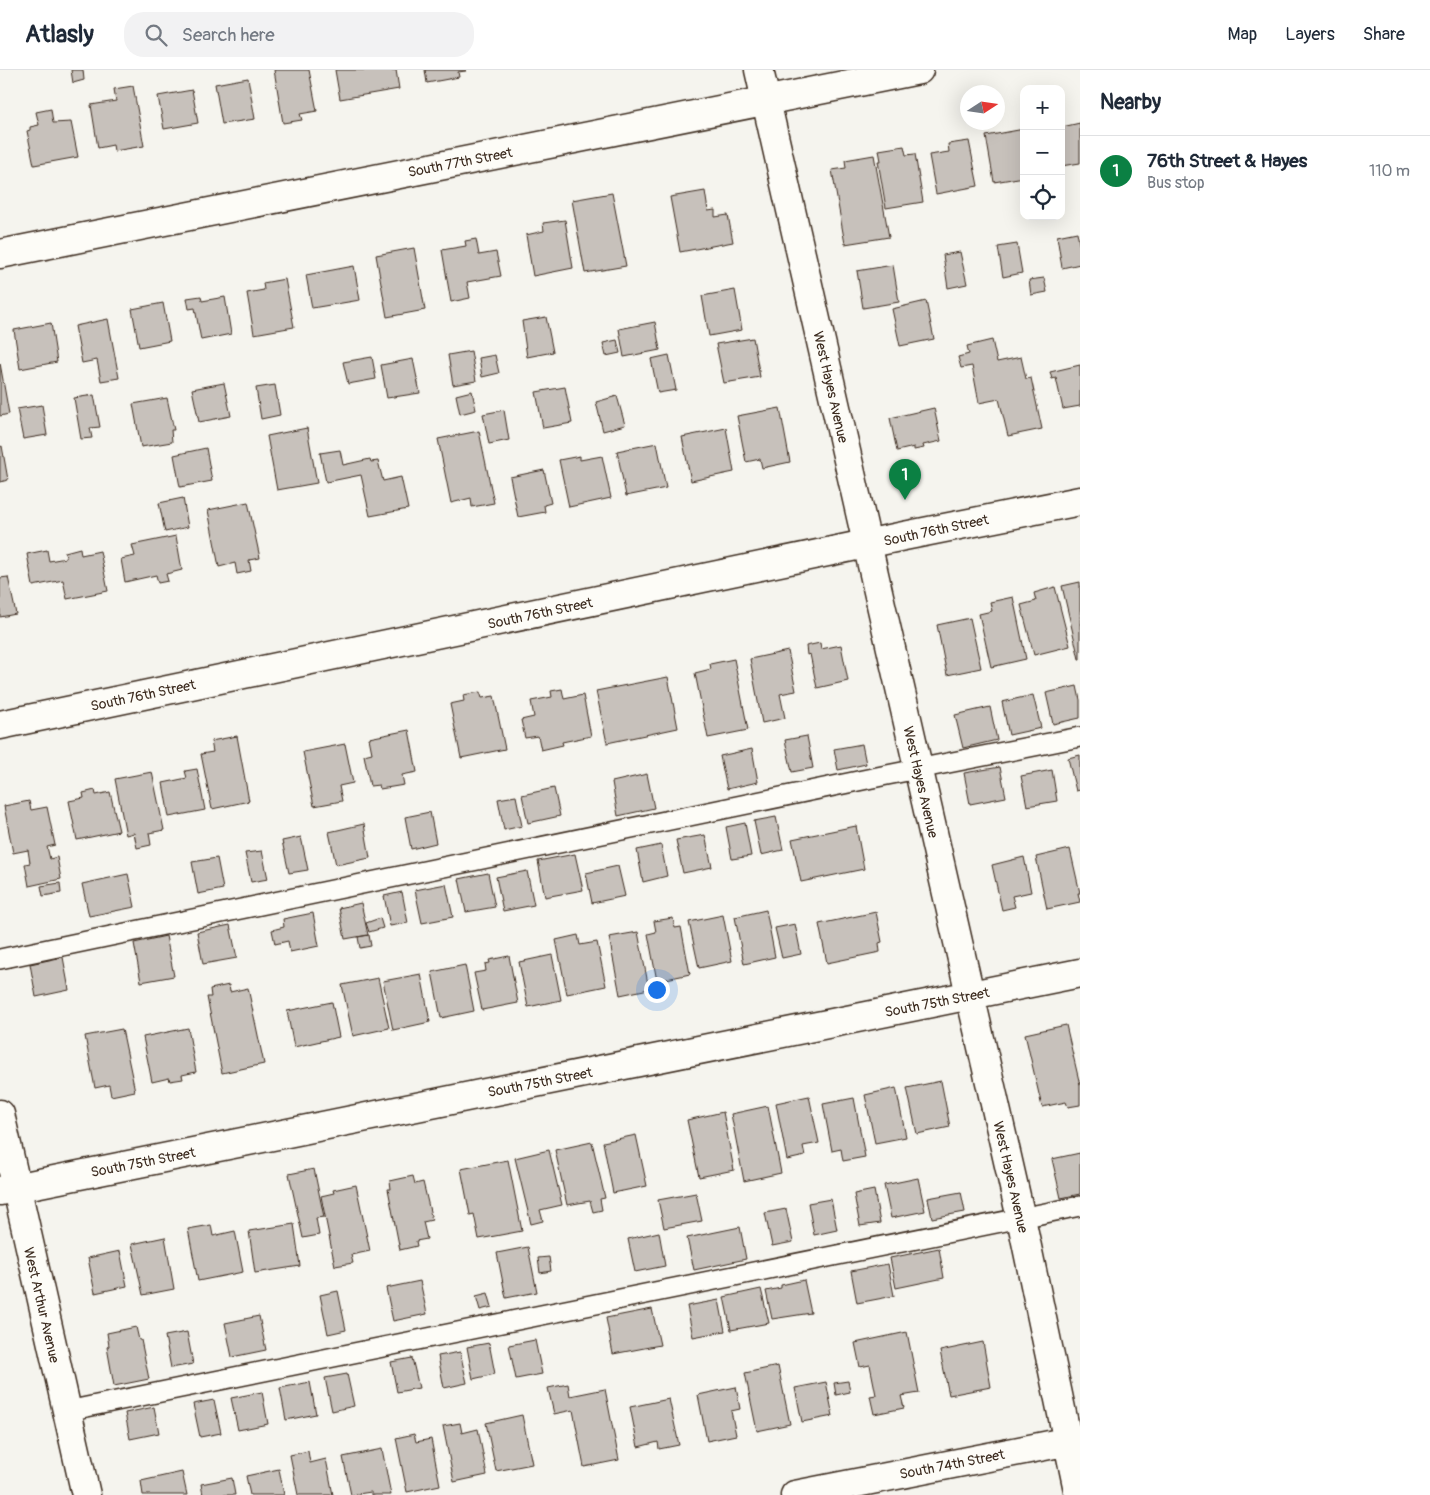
<!DOCTYPE html>
<meta charset="utf-8">
<style>
:root{--surface:#fff;--page:#f2f2f3;--text:#1f2937;--muted:#747a83;--line:#e0e1e3;--accent:#0b8043}
body{margin:0;font-family:Pangolin,sans-serif;background:var(--page);color:var(--text)}
.controls{position:absolute;right:15px;top:15px;display:grid;overflow:hidden;border-radius:10px;box-shadow:0 5px 20px #0002}
.controls button{width:45px;height:45px;display:grid;place-items:center;padding:0;border:0;border-bottom:1px solid var(--line);background:var(--surface);color:var(--text);font:25px sans-serif}
.compass{position:absolute;left:960px;top:15px;width:45px;height:45px;border-radius:50%;background:var(--surface);box-shadow:0 5px 20px #0002;rotate:78deg}
.you{position:absolute;left:656px;top:919px;width:18px;height:18px;margin:-12px;border:4px solid #fff;border-radius:50%;background:#1a73e8;box-shadow:0 0 0 8px #1a73e833}
.badge{display:grid;place-items:center;width:32px;height:32px;border-radius:50%;background:var(--accent);color:#fff;font-size:16px;font-weight:700}
.pin{position:absolute;translate:-50% -41px;filter:drop-shadow(0 1px 2px #0008)}
.pin::after{content:'';position:absolute;top:26px;width:18px;height:15px;background:inherit;clip-path:polygon(0 0,100% 0,50% 100%)}
.list{margin:0;padding:0;list-style:none}
h2{display:flex;justify-content:space-between;align-items:center;height:65px;margin:0;padding:0 20px;font-size:21px}
h2 small{font-size:16px;font-weight:400;color:var(--muted)}
.list li{display:grid;grid-template-columns:32px 1fr auto;gap:15px;align-items:center;box-sizing:border-box;height:70px;padding:0 20px;border-top:1px solid var(--line)}
.list b{display:block;font-size:19px;white-space:nowrap}
.list p{margin:0;font-size:16px;white-space:nowrap;color:var(--muted)}
.list em{font-size:16px;font-style:normal;color:var(--muted)}
.icon{flex:none;width:28px;height:28px;fill:none;stroke:currentColor;stroke-width:2;stroke-linecap:round;stroke-linejoin:round}
.map{position:relative;flex:none;width:1080px;height:1425px;overflow:hidden}
header{display:flex;align-items:center;gap:30px;box-sizing:border-box;height:70px;padding:0 25px;background:var(--surface);border-bottom:1px solid var(--line)}
header strong{font-size:24px}
nav{display:flex;gap:28px;margin-inline-start:auto;font-size:18px}
.search{width:350px;height:45px;background:var(--page);display:flex;align-items:center;gap:12px;box-sizing:border-box;padding:0 18px;border-radius:20px;color:var(--muted);font-size:19px}
main{display:flex}
aside{flex:1;background:var(--surface)}
.map>svg:first-child{display:block}
.building{fill:#c7c1bb;stroke:#3b2a1e}
.lines{fill:none;stroke-linecap:round;stroke-linejoin:round}
.service-casing{stroke:#3b2a1e;stroke-width:22}
.minor-casing{stroke:#3b2a1e;stroke-width:31}
.secondary-casing{stroke:#3b2a1e;stroke-width:31}
.service{stroke:#fdfcf7;stroke-width:19}
.minor{stroke:#fdfcf7;stroke-width:28}
.secondary{stroke:#fdfcf7;stroke-width:28}
.labels{text-anchor:middle;stroke-width:4.5;stroke-linejoin:round;paint-order:stroke}
.street-label{font-size:14px;fill:#3b2a1e;stroke:#fdfcf7}
</style>
<header>
<strong>Atlasly</strong>
<div class="search"><svg class="icon" aria-label="search" viewBox="0 0 24 24"><circle cx="10" cy="10" r="6"/><path d="M15 15l6 6"/></svg>Search here</div>
<nav><a>Map</a><a>Layers</a><a>Share</a></nav>
</header>
<main>
<div class="map">
<svg width="1080" height="1425" viewBox="0 0 1080 1425">
<rect width="100%" height="100%" fill="#f5f4ee"/>
<filter id="ink" filterUnits="userSpaceOnUse"><feTurbulence type="fractalNoise" baseFrequency=".02" numOctaves="2"/><feDisplacementMap in="SourceGraphic" scale="10" xChannelSelector="R" yChannelSelector="G"/><feConvolveMatrix kernelMatrix="1 2 1 2 8 2 1 2 1" color-interpolation-filters="sRGB"/></filter>
<g filter="url(#ink)">
<path class="building" d="M71 0H83L84 10 73 13Z
M274 0H309L317 41 300 44 302 50 283 53Z
M335 0H396L399 19 340 29Z
M425 0H465L466 1 458 2 459 7 427 13Z
M248 8 255 49 222 54 215 14Z
M133 16 144 76 114 81 113 75 98 78 91 35 116 31 114 19Z
M192 20 198 53 164 59 158 26Z
M51 39 53 53 71 52 78 87 34 95 27 61 30 60V57L39 55 36 42Z
M1080 53V93L1061 96V54L1062 57Z
M1024 59V107L994 112 986 66Z
M969 71 978 116 936 124 929 85 949 82 948 74Z
M904 76 906 85 915 84 923 132 886 138 878 91H881L879 80Z
M874 85 889 167 845 174 832 100 846 98 845 90Z
M705 121 708 141 715 140V147L728 145 733 172 680 182 670 127Z
M612 123 626 196 585 203 572 130Z
M565 150 573 198 533 206 526 165 544 161 543 153Z
M1077 162 1080 178V194L1062 198 1057 166Z
M476 169 479 185 496 182 501 206 467 212 470 228 451 232 442 180 466 176 465 171Z
M1017 174 1022 203 1003 207 998 177Z
M414 178 425 240 387 247 376 185Z
M960 182 967 214 948 218 943 185Z
M893 195 899 232 863 238 857 201Z
M354 196 360 230 312 238 306 205Z
M1044 208 1047 222 1031 225 1029 210Z
M285 209 294 257 254 264 247 223 264 220 263 213Z
M735 220 742 260 709 266 702 226Z
M201 226 202 231 225 227 231 264 201 270 195 238 189 239 187 228Z
M926 231 934 269 900 276 892 239Z
M163 233 170 271 139 277 132 239Z
M546 247 553 282 527 287 522 251Z
M108 249 119 308 101 311 97 290 82 293 75 256Z
M655 252 660 280 624 287 619 259Z
M51 253 57 292 20 299 14 260Z
M753 268 760 307 724 313 716 274Z
M617 270 620 283 606 286 603 273Z
M992 270 997 292 1021 287 1026 309 1031 308 1042 359 1008 366 999 329 979 333 972 296 961 298 958 287 969 284 967 276Z
M471 281 476 311 453 315 448 285Z
M495 285 499 303 482 307 479 288Z
M669 285 676 320 658 323 651 289Z
M372 287 376 309 348 314 343 292Z
M413 289 420 323 387 328 381 295Z
M0 293 9 344 0 346Z
M1080 295V336L1063 339 1056 308 1052 309 1050 302Z
M224 313 231 346 199 352 192 319Z
M275 315 280 345 261 349 256 318Z
M565 317 572 353 543 358 536 322Z
M472 321 476 340 460 344 456 325Z
M94 325 100 357 90 358 92 368 81 369 74 328Z
M617 326 625 355 603 361 596 332Z
M167 328 174 360H171L172 372 141 377 133 334Z
M42 335 47 365 23 369 17 339Z
M780 338 790 392 762 398 760 389 746 392 737 346Z
M934 338 941 371 923 375 924 378 914 380V377L897 381 890 348Z
M504 340 509 370 489 374 483 344Z
M307 358 317 413 277 420 267 366Z
M726 358 734 402 691 411 682 367Z
M479 361 494 433 472 437 471 428 451 433 438 369Z
M657 373 666 418 626 426 617 381Z
M2 376 8 410 0 412V377Z
M206 378 212 411 180 417 174 385Z
M340 380 343 395 370 389 371 392 378 391 383 411 401 407 408 439 370 446 361 405 326 412 320 383Z
M580 386V390L602 386 611 428 569 437 559 390Z
M544 400 551 433 544 435 545 442 518 447 510 407Z
M183 428 188 457 165 462 159 433Z
M248 432 260 488 249 490 251 501 237 504 235 493 219 497 208 440Z
M176 466 182 500 166 504 168 511 158 513 156 505 125 512 121 489 135 486 132 475Z
M80 478 81 485 100 481 108 521 67 529 63 510 33 516 27 484 47 480 49 491 66 488 65 482Z
M8 507 16 544 0 547V508Z
M1080 512V589H1079L1062 516Z
M1055 517 1070 576 1034 585 1021 535 1036 531 1034 523Z
M1013 527 1026 589 991 597 979 544 992 541 990 532Z
M970 548 981 598 947 605 937 555Z
M820 573 821 579 841 575 848 611 817 618 810 584 807 585 806 576Z
M788 581 796 621 780 624 785 648 762 653 750 589Z
M734 589 748 660 708 668 695 603 711 599 710 594Z
M668 607 678 658 607 673 596 621Z
M1077 616 1080 630V648L1053 654 1046 623Z
M562 619 564 629 583 625 591 666 562 672 563 675 541 680 538 666 525 668 521 650 534 647 531 631 552 627 551 621Z
M480 622 482 628 494 626 505 679 461 688 450 634 464 631 463 625Z
M1033 625 1041 658 1009 665 1002 632Z
M990 637 997 670 963 678 955 645Z
M409 660 417 702 402 705 404 715 380 719 379 715 370 716 364 685 372 683 369 668Z
M237 666 249 731 212 739 201 684 213 682 211 671Z
M807 666 813 698 792 702 785 670Z
M345 674 353 713 339 716 342 731 314 736 303 682Z
M862 674 866 694 838 700 834 679Z
M752 679 758 712 727 719 720 686Z
M1080 685V720L1076 721 1068 688Z
M1000 697 1006 727 970 734 964 703Z
M197 699 205 740 169 747 163 713 187 708 185 701Z
M1052 700 1057 731 1027 736 1021 706Z
M152 702 164 760 149 763 151 775 137 778 134 763 126 765 115 709Z
M647 704 654 738 618 746 612 712Z
M554 718 560 746 528 753 522 725Z
M95 720 96 725 110 722 119 761 77 770 69 731 84 728 83 723Z
M516 726 522 756 504 760 498 729Z
M29 731 31 740 47 737 55 775 47 777 50 789 57 787 61 809 29 816 25 794 30 793 28 780 13 783 4 736Z
M430 742 436 773 411 779 405 747Z
M776 747 783 780 761 785 754 751Z
M745 753 751 786 732 789 726 757Z
M364 754 370 788 336 795 329 762Z
M856 756 864 799 801 812 792 769Z
M705 765 712 797 683 803 676 770Z
M301 767 308 800 289 803 282 771Z
M661 775 667 806 643 812 637 780Z
M1070 779 1080 823H1078L1080 832 1047 839 1036 787Z
M262 781 268 809 251 812 245 783Z
M575 784 583 820 545 827 538 791Z
M1024 787 1031 822 1012 826 1015 837 1002 840 992 795Z
M217 788 223 819 198 824 192 792Z
M618 796 625 826 592 833 586 803Z
M527 801 534 835 503 841 496 807Z
M488 803 495 837 466 842 459 809Z
M128 804 135 837 89 846 82 814Z
M60 813 61 823 43 826 41 816Z
M446 814 453 847 422 853 415 820Z
M402 822 408 853 390 856 384 826Z
M361 833 368 865 345 869 339 838Z
M766 840 775 887 744 894 735 847Z
M876 842 882 872 879 873 880 882 827 893 819 854Z
M313 843 319 876 290 882 288 871 275 874 272 860 284 857 283 849Z
M723 845 732 891 699 898 689 852Z
M380 848 383 858 369 862 366 853Z
M673 848 675 858 681 857 690 904 657 911 648 864 656 862 654 851Z
M795 854 801 884 782 888 775 858Z
M230 855 237 888 203 894 197 862Z
M638 862 649 919 620 925 609 867Z
M369 865 371 876 360 878 358 867Z
M578 865 580 875 597 872 606 916 567 924 556 870Z
M166 866 174 906 141 912 134 873Z
M552 885 561 930 528 937 519 892Z
M509 886 518 933 482 940 474 903 486 901 485 894 490 893 489 890Z
M63 887 69 920 36 927 30 894Z
M465 895 474 941 441 948 432 902Z
M421 904 430 952 393 960 383 911Z
M378 908 389 958 353 966 342 915Z
M229 915 230 922 248 918 264 994 222 1003 207 927H211L210 919Z
M332 932 339 967 294 977 287 941Z
M1066 955 1080 1015V1035L1068 1037 1066 1032 1042 1037 1025 964Z
M188 958 196 1002 182 1005 183 1009 170 1011 169 1008 152 1012 143 967Z
M122 959 135 1021 111 1026 109 1015 95 1018 85 966Z
M941 1011 950 1057 917 1064 907 1018Z
M896 1018 906 1067 875 1073 865 1025Z
M809 1026 819 1073 803 1076 805 1086 787 1090 776 1033Z
M854 1028 865 1087 843 1091 841 1079 832 1081 823 1034Z
M768 1036 781 1103 744 1111 731 1044Z
M723 1042 734 1100 699 1107 687 1050Z
M636 1065 647 1116 613 1123 603 1072Z
M592 1072 605 1128 600 1129 602 1140 593 1142 590 1131 567 1135 555 1080Z
M549 1080 562 1135 540 1140 543 1151 531 1154 515 1088Z
M1080 1083V1124L1061 1128 1052 1089Z
M508 1090 522 1161 479 1169 474 1144 470 1145 461 1099Z
M314 1099 324 1147 316 1148 319 1165 303 1168 289 1104Z
M413 1106 415 1114 423 1112 432 1150 423 1152 427 1169 416 1171 417 1176 400 1180 388 1119H391L390 1111Z
M918 1108 925 1141 891 1148 884 1115Z
M356 1115 370 1181 351 1185 353 1193 335 1196 321 1126 334 1123 333 1120Z
M874 1120 880 1153 860 1156 854 1124Z
M961 1122 965 1142 932 1148 928 1128Z
M696 1123 702 1151 664 1158 658 1130Z
M831 1129 837 1160 814 1165 808 1133Z
M786 1139 793 1172 772 1176 765 1143Z
M294 1154 300 1196 255 1203 249 1161Z
M211 1155 213 1166 235 1161 243 1202 198 1211 188 1159Z
M740 1157 746 1189 694 1200 687 1168Z
M659 1162 665 1196 635 1202 628 1169Z
M165 1167 174 1219 143 1225 132 1174Z
M528 1177 537 1222 506 1228 497 1183Z
M939 1178 944 1208 896 1218 890 1188Z
M120 1181 127 1216 95 1223 88 1188Z
M549 1187 551 1201 540 1203 538 1188Z
M888 1194 894 1226 857 1233 851 1201Z
M804 1210 811 1243 772 1249 766 1221 781 1218V1215Z
M420 1211 427 1244 393 1251 386 1218Z
M761 1219 769 1253 731 1260 724 1227Z
M338 1221 346 1260 328 1264 320 1225Z
M488 1223 492 1237 480 1240 476 1226Z
M719 1230 725 1261 693 1267 687 1236Z
M652 1239 660 1275 613 1284 606 1248Z
M259 1246 266 1280 232 1287 225 1253Z
M136 1257 139 1270H141L149 1309 114 1316 107 1277 109 1276 107 1263Z
M187 1262 193 1294 171 1298 165 1266Z
M907 1262 919 1323 901 1326 904 1338 874 1344 870 1326 876 1325 870 1295 860 1297 855 1273Z
M535 1270 542 1304 516 1309 509 1275Z
M983 1272 991 1317 949 1325 940 1281Z
M489 1273 495 1304 473 1309 467 1277Z
M460 1282 467 1313 444 1318 438 1286Z
M412 1288 419 1318 397 1322 391 1292Z
M778 1296 790 1354 757 1361 745 1303Z
M347 1304 354 1336 332 1341 325 1308Z
M848 1311 850 1322 836 1325 834 1313Z
M310 1312 316 1344 286 1350 280 1318Z
M826 1312 833 1346 802 1352 795 1318Z
M568 1314 570 1326 605 1319 619 1390 584 1397 573 1340 554 1344 548 1318Z
M736 1317 740 1339 731 1341 736 1365 707 1371 698 1325Z
M262 1322 268 1354 238 1360 231 1328Z
M669 1329 679 1375 659 1379 658 1372 638 1377 630 1337Z
M214 1330 221 1363 200 1367 193 1334Z
M154 1337 159 1363 130 1369 125 1343Z
M522 1345 532 1394 496 1401 486 1353Z
M460 1353 462 1363 478 1359 487 1405 454 1412 443 1356Z
M414 1364 416 1372 431 1369 440 1415 407 1422 396 1368Z
M382 1379 391 1425H371V1422L351 1425 343 1387Z
M308 1381 310 1393 326 1389 333 1425H298L290 1385Z
M279 1399 284 1425H250L246 1406Z
M182 1402 187 1425H143L141 1411Z
M232 1408 235 1425H203L201 1414Z"/>
<g class="lines">
<g class="service-casing">
<path id="service" d="M0 889 882 706 1080 667
M67 1341 1080 1136"/>
</g>
<g class="minor-casing">
<path id="minor" d="M759 0 1021 1148 1079 1425
M0 184 919 0
M0 1044 86 1425
M0 1121 1080 903
M795 1425 1080 1369"/>
</g>
<g class="secondary-casing">
<path id="secondary" d="M0 655 904 466 1080 431"/>
</g>
<use href="#service" class="service"/>
<use href="#minor" class="minor"/>
<use href="#secondary" class="secondary"/>
</g>
</g>
<g class="labels">
<g class="street-label">
<text transform="translate(460 92) rotate(-11)" y="5">South 77th Street</text>
<text transform="translate(831 317) rotate(77)" y="5">West Hayes Avenue</text>
<text transform="translate(936 460) rotate(-12)" y="5">South 76th Street</text>
<text transform="translate(540 543) rotate(-12)" y="5">South 76th Street</text>
<text transform="translate(143 625) rotate(-12)" y="5">South 76th Street</text>
<text transform="translate(921 712) rotate(77)" y="5">West Hayes Avenue</text>
<text transform="translate(937 932) rotate(-11)" y="5">South 75th Street</text>
<text transform="translate(540 1012) rotate(-11)" y="5">South 75th Street</text>
<text transform="translate(143 1092) rotate(-11)" y="5">South 75th Street</text>
<text transform="translate(1011 1107) rotate(77)" y="5">West Hayes Avenue</text>
<text transform="translate(42 1235) rotate(77)" y="5">West Arthur Avenue</text>
<text transform="translate(952 1394) rotate(-11)" y="5">South 74th Street</text>
</g>
</g>
</svg>
<div class="controls">
<button>+</button>
<button>−</button>
<button><svg class="icon" aria-label="locate" viewBox="0 0 24 24"><circle cx="12" cy="12" r="6"/><path d="M12 2v4M12 18v4M2 12h4M18 12h4"/></svg></button>
</div>
<svg class="compass" viewBox="-18 -18 36 36"><path d="M0-13l5 13h-10z" fill="#e53935"/><path d="M0 13l5-13h-10z" fill="#747a83"/></svg>
<div class="you"></div>
<div class="pin badge" style="left:905px;top:430px">1</div>
</div>
<aside>
<h2>Nearby<small></small></h2>
<ul class="list">
<li><span class="badge">1</span><div><b>76th Street &amp; Hayes</b><p>Bus stop</p></div><em>110 m</em></li>
</ul>
</aside>
</main>
